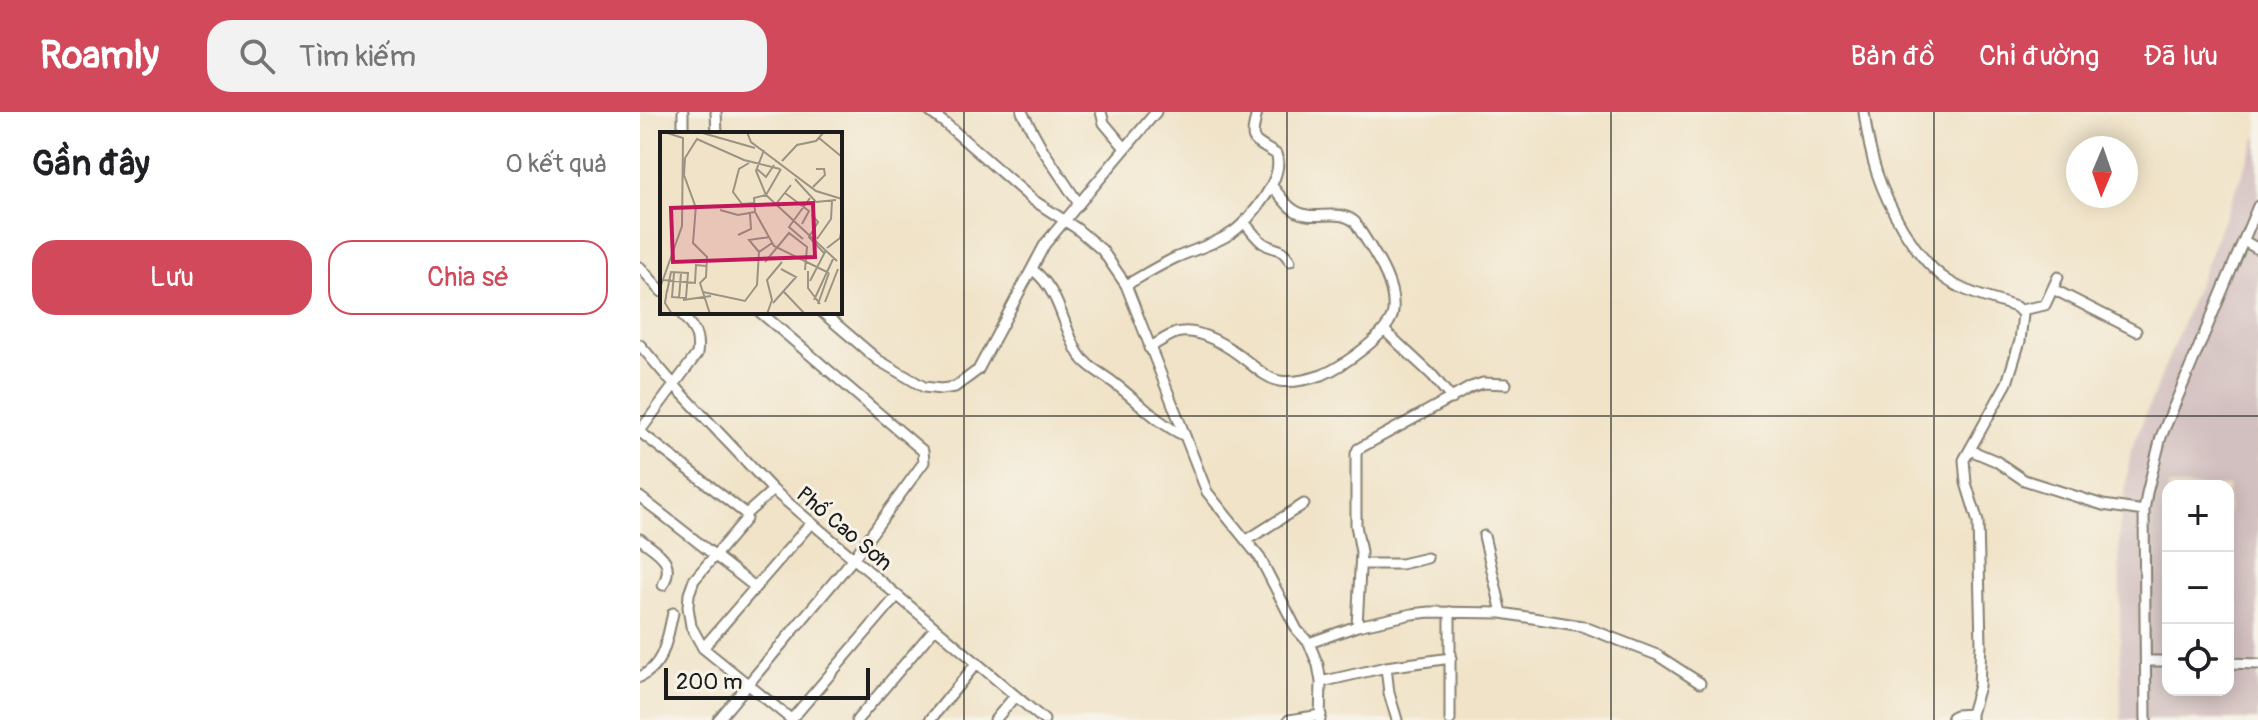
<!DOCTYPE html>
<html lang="vi">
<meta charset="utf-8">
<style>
:root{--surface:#fff;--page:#f2f2f2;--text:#202124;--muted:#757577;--line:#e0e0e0;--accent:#d1495b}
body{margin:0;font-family:Pangolin,sans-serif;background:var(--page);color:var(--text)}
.controls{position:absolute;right:24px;bottom:24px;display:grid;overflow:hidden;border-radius:16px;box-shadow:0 4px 20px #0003}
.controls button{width:72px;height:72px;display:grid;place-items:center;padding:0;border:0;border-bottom:2px solid var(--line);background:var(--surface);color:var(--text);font:40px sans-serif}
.compass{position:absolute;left:1426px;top:24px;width:72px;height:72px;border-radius:50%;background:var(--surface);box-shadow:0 4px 20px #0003;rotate:182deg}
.scale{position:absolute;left:24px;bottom:20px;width:206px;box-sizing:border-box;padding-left:8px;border:4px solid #1c1c1c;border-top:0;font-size:22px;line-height:28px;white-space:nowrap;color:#1c1c1c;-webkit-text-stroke:6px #f7f3e8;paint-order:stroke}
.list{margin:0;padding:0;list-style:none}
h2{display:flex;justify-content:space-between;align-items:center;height:104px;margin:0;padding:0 32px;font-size:34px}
h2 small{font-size:26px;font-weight:400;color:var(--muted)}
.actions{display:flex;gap:16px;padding:24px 32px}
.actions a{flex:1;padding:18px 0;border:2px solid var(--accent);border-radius:24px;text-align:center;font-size:28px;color:var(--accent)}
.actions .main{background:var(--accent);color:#fff}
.icon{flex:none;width:44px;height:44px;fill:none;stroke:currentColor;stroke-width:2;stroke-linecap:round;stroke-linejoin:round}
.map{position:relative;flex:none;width:1618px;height:608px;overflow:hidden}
header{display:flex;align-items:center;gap:48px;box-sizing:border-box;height:112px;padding:0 40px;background:var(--accent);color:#fff}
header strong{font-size:38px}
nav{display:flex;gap:44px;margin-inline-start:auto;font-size:28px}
.search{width:560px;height:72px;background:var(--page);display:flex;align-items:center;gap:20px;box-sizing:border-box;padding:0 28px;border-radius:24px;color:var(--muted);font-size:30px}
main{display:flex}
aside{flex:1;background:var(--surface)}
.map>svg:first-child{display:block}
.industrial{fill:#d2bfbf;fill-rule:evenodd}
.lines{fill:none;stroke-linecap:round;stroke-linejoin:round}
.minor-casing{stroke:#868072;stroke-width:13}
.minor{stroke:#fff;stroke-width:9}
.grid{fill:none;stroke:#1c1c1c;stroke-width:2;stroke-opacity:0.55}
.labels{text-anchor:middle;stroke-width:6;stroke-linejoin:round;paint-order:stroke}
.street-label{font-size:22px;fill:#1c1c1c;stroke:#f7f3e8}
.inset-road{fill:none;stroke:#9b9383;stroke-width:2}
.view{fill:#c2185b;fill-opacity:0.15;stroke:#c2185b;stroke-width:4}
.inset-edge{fill:none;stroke:#1c1c1c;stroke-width:4}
</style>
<header>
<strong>Roamly</strong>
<div class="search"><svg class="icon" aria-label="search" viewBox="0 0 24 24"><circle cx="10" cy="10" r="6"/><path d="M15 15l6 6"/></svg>Tìm kiếm</div>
<nav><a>Bản đồ</a><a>Chỉ đường</a><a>Đã lưu</a></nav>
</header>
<main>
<aside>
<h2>Gần đây<small>0 kết quả</small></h2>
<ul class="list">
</ul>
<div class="actions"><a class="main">Lưu</a><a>Chia sẻ</a></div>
</aside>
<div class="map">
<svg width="1618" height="608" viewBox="0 0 1618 608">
<rect width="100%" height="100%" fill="#f7f3e8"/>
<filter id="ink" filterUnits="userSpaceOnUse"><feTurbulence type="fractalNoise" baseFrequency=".0125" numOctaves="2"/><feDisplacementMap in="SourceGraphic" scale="16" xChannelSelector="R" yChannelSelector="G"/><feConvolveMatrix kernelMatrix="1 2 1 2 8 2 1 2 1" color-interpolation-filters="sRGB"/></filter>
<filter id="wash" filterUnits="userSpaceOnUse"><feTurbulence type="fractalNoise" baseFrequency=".006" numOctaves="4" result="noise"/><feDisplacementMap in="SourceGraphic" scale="32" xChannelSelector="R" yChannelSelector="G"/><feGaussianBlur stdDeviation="1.8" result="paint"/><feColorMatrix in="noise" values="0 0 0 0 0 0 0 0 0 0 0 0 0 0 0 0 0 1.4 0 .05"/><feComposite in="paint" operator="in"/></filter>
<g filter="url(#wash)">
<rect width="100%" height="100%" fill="#f0e3c8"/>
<path class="industrial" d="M1618 23V608H1481L1479 420 1491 339ZM1528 374H1588V578H1528Z"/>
</g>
<g filter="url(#ink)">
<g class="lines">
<g class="minor-casing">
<path id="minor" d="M43 0V22
M76 0 77 22
M290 0 306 12 393 88 436 116 462 138 486 173 567 380 620 446 657 518 669 531 678 553 681 570 680 608
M382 0 403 38 439 92
M461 0 464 11 485 36
M1224 0C1230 47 1239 76 1263 117 1275 136 1288 155 1307 168 1328 182 1353 187 1376 195L1383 202 1380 229 1367 271 1324 348 1326 371 1338 410 1341 532 1339 574 1331 602V608
M604 110C610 117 616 126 623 131 636 140 639 132 650 149
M1604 129 1618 137
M0 155 22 180
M393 158C419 178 422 211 437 239 445 254 460 260 474 271 497 288 516 310 543 323
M486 173C502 164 518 154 535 146 553 138 578 131 593 120 611 107 646 64 636 42 610 26 610 32 617 0
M1413 177 1496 219
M1381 198 1405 193 1418 165
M182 200 238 248 284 275 301 277 315 275 338 258 405 132 516 0
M745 219 793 264 812 287
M0 233 35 274 133 378 404 608
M509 236C518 231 527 224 536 221 559 214 591 236 608 250 618 258 627 266 639 269 652 271 670 267 682 263 701 255 752 221 753 199 756 167 730 136 715 110 698 95 672 111 654 98 645 92 639 82 632 74
M0 319 57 242C60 221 52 215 40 200
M0 320 106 402
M1330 338 1356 349 1384 368 1463 393 1504 399
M133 378 106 402V407L54 468 49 482 48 495 51 514 63 536 152 608
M0 385 115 475
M844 424 862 501
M0 427C18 441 36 448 23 473
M607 428 664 392
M721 452H761L787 446
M810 500V608
M717 514 721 440 716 413V342L718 337 831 275 843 271 866 272
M669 531 717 514 772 502 790 500 862 501 942 514 1017 543 1060 571
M63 536 171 411
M1507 549H1528
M1588 551 1618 552
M746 555 749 581 757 608
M0 565C25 553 27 526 33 501
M681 570 746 555 811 546
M78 608 213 447 284 350 283 339 120 200
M151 608 257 484
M217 608 295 516
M290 608 336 552
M355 608 375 584
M649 608 681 603
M1312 608V605L1316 603 1331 602
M1506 608 1504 399 1507 381 1521 325 1618 94"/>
</g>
<use href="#minor" class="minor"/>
</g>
</g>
<path class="grid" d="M324 0V608M647 0V608M971 0V608M1294 0V608M0 304H1618"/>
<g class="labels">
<g class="street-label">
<text transform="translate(205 416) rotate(40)" y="8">Phố Cao Sơn</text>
</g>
</g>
<g transform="translate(20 20)">
<rect width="182" height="182" fill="#f0e3c8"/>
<path class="inset-road" d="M39 0 95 16M87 0 91 10 156 59 182 67M159 6 182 25M104 18 96 39 106 63 94 66 95 80 114 114 169 141M122 29 137 13 156 9 164 0M89 31 79 37 73 60 82 72 94 71M97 37 106 45 114 33M121 37 106 63 177 129M135 47 156 70 176 68M153 55 165 43 164 37H156M125 61 149 79 142 92M116 72 131 53M36 73 33 111 47 125 46 145 40 151 50 182M36 76 24 43 25 26 37 7 84 28 120 37M60 78 78 83 95 80M152 83 158 90 149 105 164 121M78 103 91 97 90 82M143 107 129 95 150 66M157 107 171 87 172 69M167 116 180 106 182 95M99 120 89 108 110 105M105 130 129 101 147 115 145 138M148 139V156L160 172M3 148 35 151 36 133 47 134M150 149 166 118M0 156 22 94 23 6 4 0M7 158 5 171 12 182M7 160 11 140 28 141 26 166 12 165 14 141M43 160 85 169 97 153 99 120 112 111M124 160 145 182M19 166 21 141M23 168 51 164M154 168 174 125M165 170 178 137M113 171 136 145 121 137M158 172 169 141M107 182 112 168 107 148 122 130"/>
<path class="view" d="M153 71 155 125 13 130 11 76Z"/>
<rect width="182" height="182" class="inset-edge"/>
</g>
</svg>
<div class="controls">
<button>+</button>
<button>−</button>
<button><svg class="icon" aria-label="locate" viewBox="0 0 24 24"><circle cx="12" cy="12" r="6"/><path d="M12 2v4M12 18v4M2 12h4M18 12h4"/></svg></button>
</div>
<svg class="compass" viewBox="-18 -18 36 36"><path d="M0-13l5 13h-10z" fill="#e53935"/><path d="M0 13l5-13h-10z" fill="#757577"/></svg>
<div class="scale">200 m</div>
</div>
</main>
